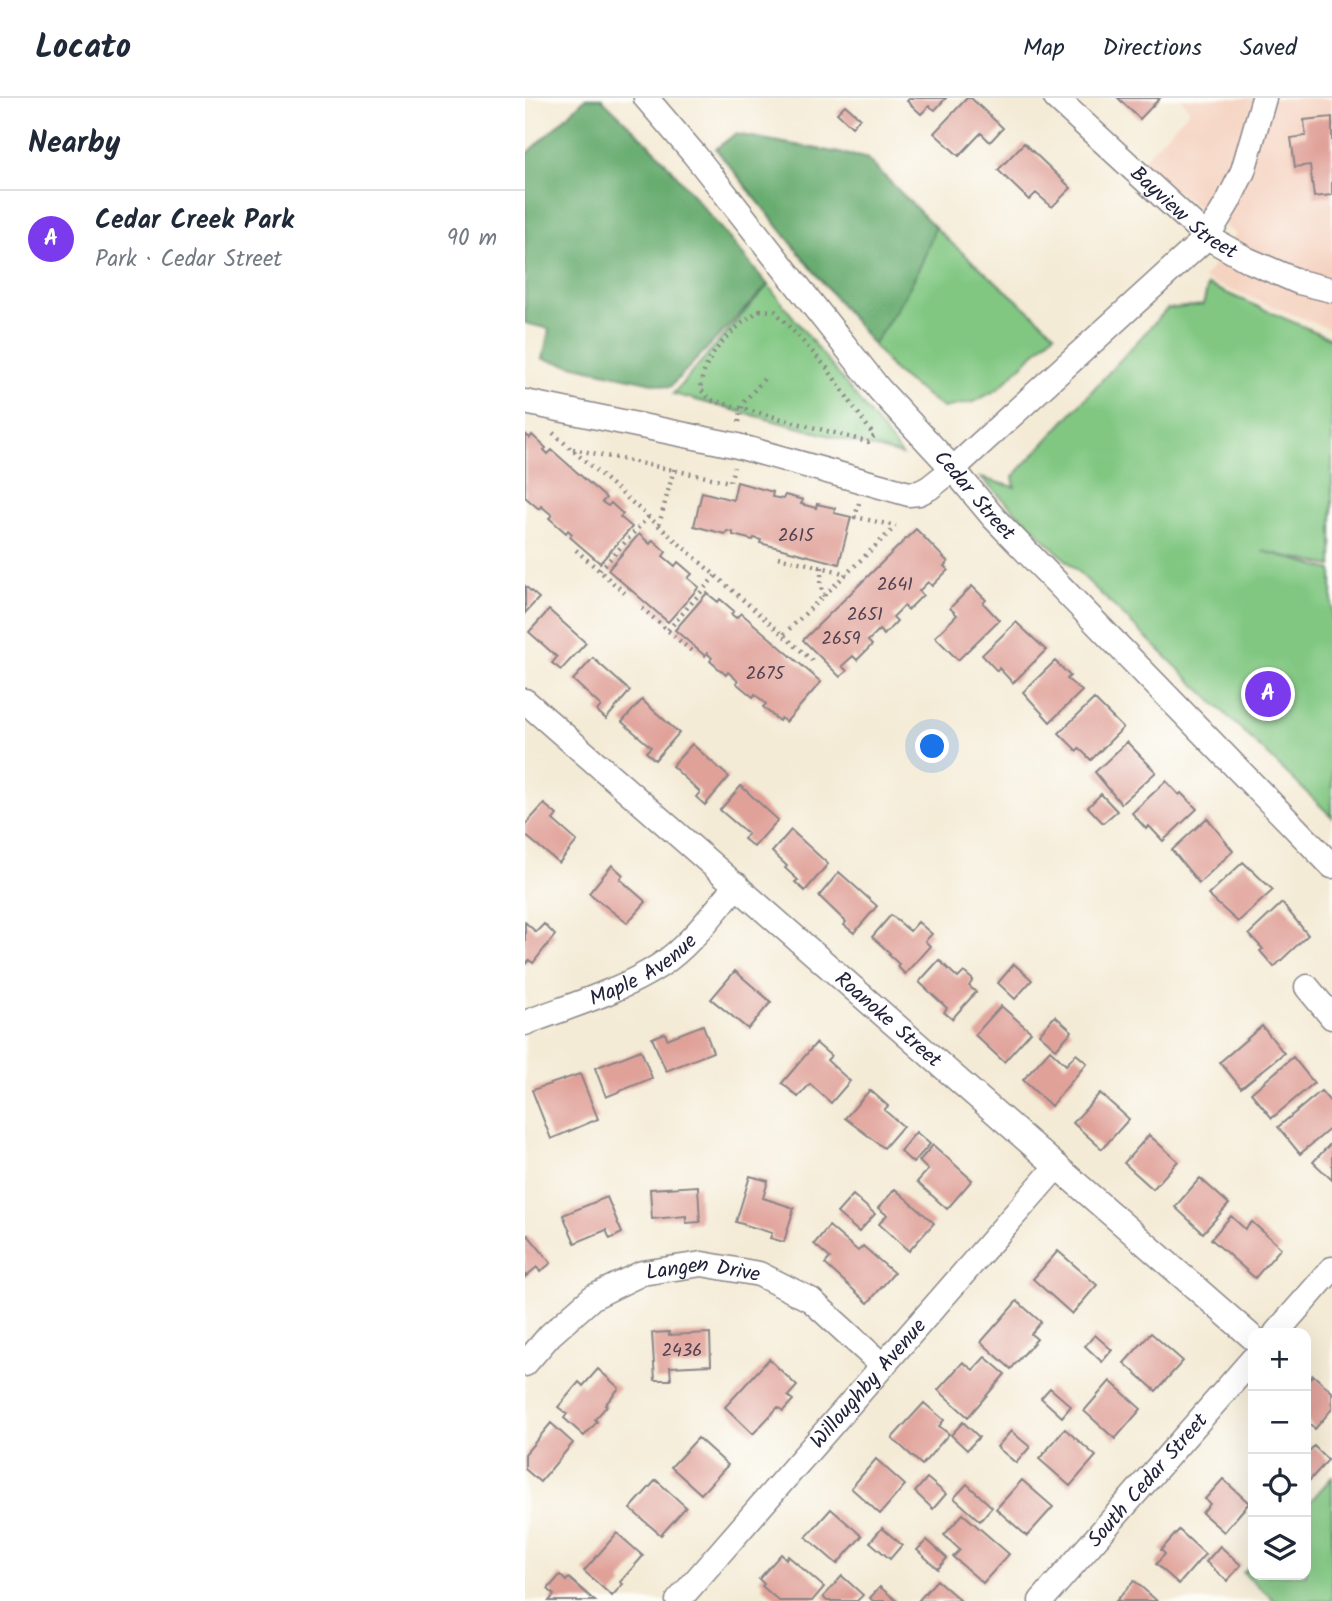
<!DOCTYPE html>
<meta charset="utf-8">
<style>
:root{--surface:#fff;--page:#f6f6f7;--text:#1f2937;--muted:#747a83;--line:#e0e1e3;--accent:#7c3aed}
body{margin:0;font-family:Kalam,sans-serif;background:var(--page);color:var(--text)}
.controls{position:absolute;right:21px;bottom:21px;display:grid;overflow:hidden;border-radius:14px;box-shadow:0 7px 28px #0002}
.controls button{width:63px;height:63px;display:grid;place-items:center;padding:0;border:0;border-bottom:2px solid var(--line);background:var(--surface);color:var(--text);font:35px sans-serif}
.you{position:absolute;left:408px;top:649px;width:24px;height:24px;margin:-18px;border:5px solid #fff;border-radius:50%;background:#1a73e8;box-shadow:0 0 0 10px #1a73e833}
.badge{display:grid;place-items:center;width:46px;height:46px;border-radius:50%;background:var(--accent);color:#fff;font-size:23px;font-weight:700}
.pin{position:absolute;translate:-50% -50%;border:4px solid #fff;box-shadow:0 2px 7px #0006}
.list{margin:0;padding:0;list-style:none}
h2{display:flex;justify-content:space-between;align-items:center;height:91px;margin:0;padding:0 28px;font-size:30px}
h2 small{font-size:23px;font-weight:400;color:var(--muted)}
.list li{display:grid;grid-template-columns:46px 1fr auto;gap:21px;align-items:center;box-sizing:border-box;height:98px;padding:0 28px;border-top:2px solid var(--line)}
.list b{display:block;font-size:26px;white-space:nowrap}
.list p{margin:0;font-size:23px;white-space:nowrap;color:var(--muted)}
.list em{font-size:23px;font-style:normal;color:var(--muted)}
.icon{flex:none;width:38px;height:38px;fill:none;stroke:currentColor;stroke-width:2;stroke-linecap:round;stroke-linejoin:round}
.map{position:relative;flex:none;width:807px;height:1503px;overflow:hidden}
header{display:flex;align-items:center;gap:42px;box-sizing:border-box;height:98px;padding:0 35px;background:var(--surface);border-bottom:2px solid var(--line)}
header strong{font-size:33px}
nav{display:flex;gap:38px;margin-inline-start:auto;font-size:24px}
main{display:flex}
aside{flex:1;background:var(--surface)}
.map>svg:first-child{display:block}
.built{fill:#f5d3c1}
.green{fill:#81c782;stroke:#52745e;stroke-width:2}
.forest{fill:#68ac70;stroke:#456756;stroke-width:2}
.building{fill:#e0a199}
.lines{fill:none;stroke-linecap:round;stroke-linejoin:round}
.minor-casing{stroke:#8b8688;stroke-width:27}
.path{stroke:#8b8688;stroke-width:4.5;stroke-dasharray:2 5;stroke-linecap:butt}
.minor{stroke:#fff;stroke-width:24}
.labels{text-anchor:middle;stroke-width:7;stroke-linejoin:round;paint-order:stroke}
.number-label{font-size:18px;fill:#524252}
.street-label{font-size:21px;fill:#22223b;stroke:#fdfcf7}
</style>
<header>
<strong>Locato</strong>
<nav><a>Map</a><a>Directions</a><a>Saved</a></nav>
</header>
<main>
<aside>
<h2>Nearby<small></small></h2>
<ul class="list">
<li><span class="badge">A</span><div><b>Cedar Creek Park</b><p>Park · Cedar Street</p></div><em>90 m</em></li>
</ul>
</aside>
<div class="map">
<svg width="807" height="1503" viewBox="0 0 807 1503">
<rect width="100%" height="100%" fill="#fdfcf7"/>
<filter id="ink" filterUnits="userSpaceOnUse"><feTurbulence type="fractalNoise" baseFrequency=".0143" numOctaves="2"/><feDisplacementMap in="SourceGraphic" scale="14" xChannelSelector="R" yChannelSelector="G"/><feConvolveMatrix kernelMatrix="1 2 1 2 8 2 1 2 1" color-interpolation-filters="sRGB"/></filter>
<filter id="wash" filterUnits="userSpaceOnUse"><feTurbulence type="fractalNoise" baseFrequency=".00686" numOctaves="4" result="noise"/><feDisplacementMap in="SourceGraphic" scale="28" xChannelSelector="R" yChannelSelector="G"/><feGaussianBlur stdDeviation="1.57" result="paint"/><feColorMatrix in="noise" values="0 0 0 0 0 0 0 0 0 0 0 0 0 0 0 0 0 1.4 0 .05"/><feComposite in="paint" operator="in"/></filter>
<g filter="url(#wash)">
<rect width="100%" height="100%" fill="#f4ebd6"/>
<path class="built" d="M655 0H807V232L678 181 711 136 613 67 665 12Z"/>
<path class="green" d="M210 36 341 60 423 142 530 235 473 291 449 304 418 310 370 274 191 51Z
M243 187 377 357 148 296Z
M683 187 807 241V468L737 453 807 472V719L456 380 490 389 488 379 642 211 678 207Z
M807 1379V1503H750L718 1475 728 1464V1477H781V1408Z"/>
<path class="forest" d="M61 0H76L132 54 243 187 145 289 18 261 24 231 0 225V58Z
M210 36 341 60 410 129C397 173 374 209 348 247L191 51Z"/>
<g id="blocks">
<path class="building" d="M385 0H421L410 12 404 8 396 16 382 3Z
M442 0H446L478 30 465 44 456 35 434 58 409 35Z
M593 0H635L615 21Z
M320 7 335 20 327 29 312 15Z
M807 19V97L789 99 785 67 770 69 766 40 781 38 779 22Z
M499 45 546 90 527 109 511 95 504 102 473 72Z
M0 336 5 340 7 337 21 350 19 352 23 356 27 352 81 400 77 404 83 408 86 405 98 416 95 419 107 429 75 465 45 439 47 436 43 432 41 435 24 420 27 417 16 408 14 411 0 399Z
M212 384 248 394 247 399 258 401 260 397 278 402 276 406 291 410 292 406 310 410 309 415 326 419 314 466 235 445 236 442 229 440 228 442 208 437V434L202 433 200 436 169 428 177 394 208 402Z
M391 431 423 464 419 468 423 472 407 488 403 484 394 493 398 497 383 512 379 508 368 519 372 523 359 537 354 532 343 543 347 547 332 562 328 558 317 568 322 573 315 579 278 542Z
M114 436 125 446 128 442 141 454 138 458 150 468 153 464 167 476 163 480 174 489 143 524 83 472Z
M0 488 14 500 0 515Z
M447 488 461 502 458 505 474 522 433 562 410 539 432 517 425 510Z
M182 495 193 504 195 501 209 513 206 516 211 520 216 515 296 584 261 624 256 620 254 623 238 609 241 606 230 596 228 599 211 585 213 583 203 574 201 577 185 563 187 560 182 555 180 558 150 532Z
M24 512 61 545 36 572 27 565 32 559 4 534Z
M491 524 521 552 488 585 474 570 472 573 457 557Z
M68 560 105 593 81 621 72 613 76 608 48 582Z
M530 563 545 578 542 581 557 593 525 624 498 594Z
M569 601 598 630 566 662 554 650 552 653 534 635Z
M117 602 154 635 130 662 121 654 126 649 97 624Z
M602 644 631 674 596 706 570 674Z
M167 646 204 679 180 707 171 699 175 694 147 668Z
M641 683 654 697 656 695 672 711 638 743 624 728 621 731 607 715Z
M216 688 253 722 229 749 219 741 223 736 195 712Z
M576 696 592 713 578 725 563 709Z
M19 706 32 717 28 722 52 743 34 765 0 737V727Z
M682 720 708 753 674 785 647 752Z
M266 732 303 766 280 793 270 784 273 782 260 770 262 768 247 754Z
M718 764 748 792 713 824 683 797Z
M87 767 98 777 95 781 121 804 102 825 64 795Z
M314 774 352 808 329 835 319 827 321 824 294 798Z
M757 805 783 837 749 869 735 853 738 851 724 836Z
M366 817 385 833 393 824 407 836 400 843 405 848 380 876 372 868 374 866 363 856 365 855 347 839Z
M0 824 11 834 19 826 30 837 8 865 4 862 0 867Z
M414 862 433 880 439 874 448 882 444 888 451 894 427 921 419 914 422 910 394 884Z
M489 866 507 882 490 901 473 885Z
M210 873 246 904 223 931 186 901Z
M476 908 506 934 479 964 450 937Z
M530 918 547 933 531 951 514 936Z
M178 927 188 954 141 973 127 940 140 935 142 941Z
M737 928 759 955 716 990 695 964Z
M291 945 306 958 302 962 304 964 325 983 306 1005 285 986 273 999 257 985Z
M116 952 127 980 81 999 70 970Z
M525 952 541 967 551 956 562 965 526 1008 498 982Z
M768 959 789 985 747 1020 726 995Z
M55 976 73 1021 26 1041 7 992Z
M345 992 363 1008 359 1012 378 1028 359 1050 320 1020Z
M796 993 807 1006V1029L775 1056 753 1029Z
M575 995 604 1021 577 1051 548 1025Z
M391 1034 405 1046 388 1065 375 1053Z
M624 1037 653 1063 628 1091 599 1065Z
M807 1044V1082L788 1064Z
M408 1047 447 1082 422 1111 392 1084 403 1072 394 1063Z
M225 1078 243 1083 238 1100 269 1110 259 1144 245 1140 247 1135 211 1124Z
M675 1080 704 1106 678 1135 650 1109Z
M173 1088 175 1124 161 1125V1118L127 1121 125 1091Z
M370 1091 409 1125 384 1153 354 1126 362 1117 353 1110Z
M328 1097 350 1116 334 1134 312 1115Z
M82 1099 97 1135 85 1141 81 1132 50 1145 38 1117Z
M706 1118 720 1131 727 1124 756 1150 730 1180 686 1141Z
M304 1128 333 1153 338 1148 369 1175 343 1205 300 1166 305 1160 289 1146Z
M3 1137 26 1165 15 1174 12 1169 0 1179V1139Z
M533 1153 572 1187 547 1216 508 1181Z
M492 1203 516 1224 506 1236 512 1241 486 1271 456 1244Z
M144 1234V1237L185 1235 186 1267 145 1269 146 1282H130L127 1235Z
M626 1235 658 1263 631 1293 599 1265Z
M570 1237 587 1252 577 1264 560 1248Z
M460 1259 480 1276 443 1319 413 1292 438 1264 448 1272Z
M244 1261 272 1288 263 1298 268 1302 258 1313 253 1309 228 1336 200 1309Z
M73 1271 94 1290 80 1307 82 1308 70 1321 72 1324 59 1338 39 1320 42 1316 33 1309 54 1284 58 1288Z
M788 1277 807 1294V1311L790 1331 781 1322V1285Z
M585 1283 616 1311 590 1341 559 1313Z
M525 1290 546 1308 537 1319 516 1300Z
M399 1305 419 1322 414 1328 424 1336 397 1367 367 1340Z
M438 1324 454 1339 442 1352 426 1337Z
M26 1325 48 1345 15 1384 0 1371V1356Z
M540 1331 571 1358 545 1388 514 1361Z
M486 1333 505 1349 491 1365 472 1349Z
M173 1340 203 1367 176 1396 146 1369Z
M789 1348 803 1362 783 1384 781 1381V1357Z
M351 1361 380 1387 355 1416 326 1390Z
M402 1380 421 1396 408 1411 390 1394Z
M698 1381 724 1405 699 1434 677 1415 685 1406 680 1401Z
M131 1382 161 1409 136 1437 105 1411Z
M497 1382 528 1409 502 1438 471 1411Z
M442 1386 467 1409 455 1423 429 1400Z
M306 1411 337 1438 312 1466 281 1439Z
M438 1416 484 1456 458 1485 428 1459 435 1452 419 1437Z
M357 1430 377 1447 365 1461 345 1444Z
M654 1432 680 1456 654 1486 631 1466 640 1456 636 1452Z
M92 1435 118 1458 95 1484 98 1486 87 1498 59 1473Z
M402 1442 422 1460 413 1471 392 1452Z
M695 1448 716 1467 702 1483 681 1464Z
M256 1456 261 1461 263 1458 299 1489 287 1503H254L237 1488 239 1486 234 1481Z
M35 1477 41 1483 44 1480 70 1503H24L29 1497 23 1491Z
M317 1478 338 1497 332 1503H302L298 1499Z
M412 1482 436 1503H393Z
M609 1483 612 1485 632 1503H591Z
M355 1489 372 1503H348L345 1500Z"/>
</g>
</g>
<g filter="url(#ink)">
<use href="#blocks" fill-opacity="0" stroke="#8b8688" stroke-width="2"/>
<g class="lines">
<g class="minor-casing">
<g id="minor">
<path id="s1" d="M121 0 169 56 354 291 428 371 469 420 807 768"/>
<path id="s2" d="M531 0 682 139 723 162 774 184 807 192"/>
<path d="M0 304 209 347 384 396 394 395 404 390 428 371 682 139 703 104 718 73 739 0"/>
<path id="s3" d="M0 603 728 1240"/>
<path d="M782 889 807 919"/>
<path id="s4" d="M0 925C44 908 94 894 134 868 165 848 188 815 212 787"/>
<path d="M751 1235 807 1171"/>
<path id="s5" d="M0 1266 25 1237 68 1199 117 1175 177 1166 234 1176 286 1202 358 1268"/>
<path id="s6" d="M153 1503 532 1068"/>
<path id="s7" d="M516 1503 728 1261"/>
</g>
</g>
<path class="path" d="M235 212 250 213 302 270 349 338 343 344 186 302 175 291C179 256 207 231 235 212Z
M214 324 218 305 239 281
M28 335 290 565
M48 351 205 384 209 369
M334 405 330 419 371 428
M134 427 149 371
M51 452 102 497
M253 459 312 473 322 477
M297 469 295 486 299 499
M75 472 124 418
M117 510 170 556
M143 532 190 478
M259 536 370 429"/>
<use href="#minor" class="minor"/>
</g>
</g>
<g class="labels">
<g class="number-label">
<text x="271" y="443">2615</text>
<text x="370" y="492">2641</text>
<text x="340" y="522">2651</text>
<text x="316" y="546">2659</text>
<text x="240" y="581">2675</text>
<text x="157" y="1258">2436</text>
</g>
<g class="street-label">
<text dy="7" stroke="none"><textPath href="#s2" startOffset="172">Bayview Street</textPath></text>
<text dy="7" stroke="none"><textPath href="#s1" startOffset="516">Cedar Street</textPath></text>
<text dy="7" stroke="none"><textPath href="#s4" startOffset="130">Maple Avenue</textPath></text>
<text dy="7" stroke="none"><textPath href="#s3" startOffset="483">Roanoke Street</textPath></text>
<text dy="7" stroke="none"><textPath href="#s5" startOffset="212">Langen Drive</textPath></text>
<text dy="7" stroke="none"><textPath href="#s6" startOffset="289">Willoughby Avenue</textPath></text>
<text dy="7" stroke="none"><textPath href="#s7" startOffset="161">South Cedar Street</textPath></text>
</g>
</g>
</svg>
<div class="controls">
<button>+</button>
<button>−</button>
<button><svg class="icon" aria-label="locate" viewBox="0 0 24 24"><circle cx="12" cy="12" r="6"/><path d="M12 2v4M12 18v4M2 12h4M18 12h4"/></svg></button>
<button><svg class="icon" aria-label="layers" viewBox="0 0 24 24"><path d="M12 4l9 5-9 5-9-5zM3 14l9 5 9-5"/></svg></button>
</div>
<div class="you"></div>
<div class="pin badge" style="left:743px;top:596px">A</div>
</div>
</main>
